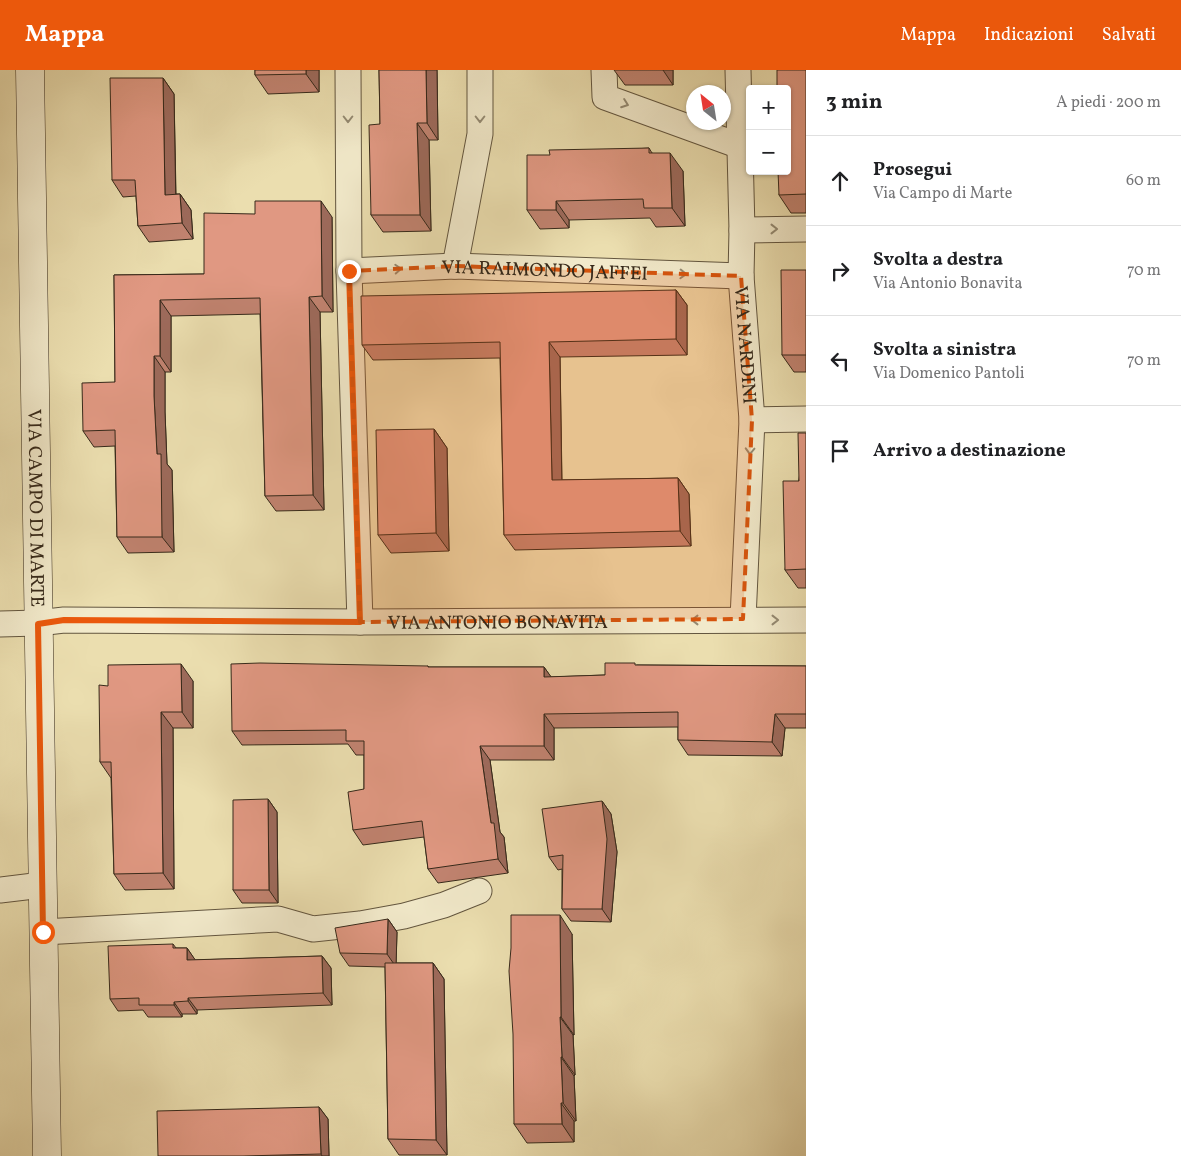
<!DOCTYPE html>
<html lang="it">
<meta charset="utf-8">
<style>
:root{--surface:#fff;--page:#f6f6f6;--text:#202124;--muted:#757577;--line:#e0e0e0;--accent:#ea580c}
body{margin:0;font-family:Vollkorn,serif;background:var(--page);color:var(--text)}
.controls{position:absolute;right:15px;top:15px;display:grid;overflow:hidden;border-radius:5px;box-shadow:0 1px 4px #0004}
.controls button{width:45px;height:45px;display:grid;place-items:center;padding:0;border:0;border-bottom:1px solid var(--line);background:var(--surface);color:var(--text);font:25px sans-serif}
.compass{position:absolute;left:686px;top:15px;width:45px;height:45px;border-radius:50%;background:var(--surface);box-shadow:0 1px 4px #0004;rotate:330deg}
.stop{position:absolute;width:15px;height:15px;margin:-11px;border:4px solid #ea580c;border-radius:50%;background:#fff}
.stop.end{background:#ea580c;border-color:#fff;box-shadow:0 1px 5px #0008}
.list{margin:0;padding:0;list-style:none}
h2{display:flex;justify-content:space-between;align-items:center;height:65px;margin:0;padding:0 20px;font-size:21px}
h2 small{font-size:16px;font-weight:400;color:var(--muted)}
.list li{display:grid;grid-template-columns:32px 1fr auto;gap:15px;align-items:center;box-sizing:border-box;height:90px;padding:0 20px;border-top:1px solid var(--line)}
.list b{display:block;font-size:19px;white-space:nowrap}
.list p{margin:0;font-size:16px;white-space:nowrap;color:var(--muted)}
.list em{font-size:16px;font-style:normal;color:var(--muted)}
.icon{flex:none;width:28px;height:28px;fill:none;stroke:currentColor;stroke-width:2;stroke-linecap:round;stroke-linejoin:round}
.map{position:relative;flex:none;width:806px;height:1086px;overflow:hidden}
header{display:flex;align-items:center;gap:30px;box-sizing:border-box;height:70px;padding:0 25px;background:var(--accent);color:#fff}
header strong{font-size:24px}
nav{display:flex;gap:28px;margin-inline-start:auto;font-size:18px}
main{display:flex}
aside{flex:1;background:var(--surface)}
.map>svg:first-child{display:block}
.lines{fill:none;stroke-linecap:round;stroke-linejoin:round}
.street-casing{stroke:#63563f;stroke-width:27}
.secondary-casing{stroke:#36291a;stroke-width:29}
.street{stroke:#f2eacb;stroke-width:25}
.secondary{stroke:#f2eacb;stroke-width:28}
.wall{fill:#c18370;stroke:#36291a}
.shaded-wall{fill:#9d6a5b;stroke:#36291a}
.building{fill:#e09882;stroke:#36291a}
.oneway{stroke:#948a72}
.route{stroke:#ea580c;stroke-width:6}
.marked{fill:#d6540d;fill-opacity:0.2;stroke:#d6540d;stroke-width:4;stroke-dasharray:10 6;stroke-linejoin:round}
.labels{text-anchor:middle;stroke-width:4;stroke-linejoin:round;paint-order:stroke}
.street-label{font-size:19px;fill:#36291a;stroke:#f2eacb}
</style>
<header>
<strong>Mappa</strong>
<nav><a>Mappa</a><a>Indicazioni</a><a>Salvati</a></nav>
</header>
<main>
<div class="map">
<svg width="806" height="1086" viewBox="0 0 806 1086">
<rect width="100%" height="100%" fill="#ebdeaf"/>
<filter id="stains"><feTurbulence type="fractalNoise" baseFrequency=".004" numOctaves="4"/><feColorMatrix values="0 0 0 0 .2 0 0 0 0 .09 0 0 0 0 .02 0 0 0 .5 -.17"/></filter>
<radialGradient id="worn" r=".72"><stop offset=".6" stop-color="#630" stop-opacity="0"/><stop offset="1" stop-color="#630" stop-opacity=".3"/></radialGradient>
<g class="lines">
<g class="street-casing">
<g id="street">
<path d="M348 0 349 201 360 552"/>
<path d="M604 0 605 27 740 76"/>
<path id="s1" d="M738 0 742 160 741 206 752 350 743 549"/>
<path d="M742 160 806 159"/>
<path d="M455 196 480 64V0"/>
<path id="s2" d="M349 201 455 196 741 206"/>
<path d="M752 350 806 349"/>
<path id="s3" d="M0 554 38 553 64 550 360 552 806 550"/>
<path d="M0 820 42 815"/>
<path d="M43 862 278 849 313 859 360 854 404 846 444 835 479 821"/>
</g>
</g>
<g class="secondary-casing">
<g id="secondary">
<path id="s4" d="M30 0 47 1086"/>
</g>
</g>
<use href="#street" class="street"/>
<use href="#secondary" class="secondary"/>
</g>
<path class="wall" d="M255 0H319V22L268 24 255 5Z
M379 0H437L438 70H429L431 161 383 162 371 145 380 54Z
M614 0H673V15H625Z
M806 0V143H791L779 125Z
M163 8 174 24 176 124H180L191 140 193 169 149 172 138 156 136 126 123 127 112 110Z
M649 78 652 83 683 101 685 156 656 157 650 148 569 150V158L540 159 527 140 550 85Z
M332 147 333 242H320L324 440 276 441 265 426 260 244 171 246V302H165V342L167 394 172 400 174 482 128 483 117 467 115 376 94 377 83 361 115 312 114 205 204 204Z
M806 200V302H794L782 285Z
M676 220 687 235V285L560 287 562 410 678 408 689 424 691 476 515 480 504 465 500 288 373 290 362 275Z
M434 359 447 378 449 481 391 483 378 465Z
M806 363V518H798L785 500Z
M637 595 806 596V658H785L782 686 688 685 678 670V657L554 658V690H490L500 762 504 767 508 803 438 813 428 799 424 767 363 775 353 760 364 719V685H356L348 674 242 675 232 661 428 596 429 597H544L551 607 605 605Z
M193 611V658H173L174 819 125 820 114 804 111 708 100 692 108 616Z
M268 729 277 742 278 833H242L233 820Z
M602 731 611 744 617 782 611 852 571 851 562 839V799L558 800 549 787Z
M388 849 397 862 396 893H433L444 909 447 1085H399L388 1069 385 897 349 896 340 883Z
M572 864 574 965H573L575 1005 574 1006 576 1051H574V1072L527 1073 514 1054Z
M173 874 176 878H187L195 890 322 886 331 898 332 935 197 940V944H182V947H148L143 940 118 941 110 929Z
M319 1037 328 1049 329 1086H158Z"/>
<path class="shaded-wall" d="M306 0H319V22L306 4Z
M426 0H437L438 70 427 53Z
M663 0H673V15Z
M163 8 174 24 176 141 165 125Z
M417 53 429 70 431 161 420 145Z
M670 83 683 101 685 156 672 138Z
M180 124 191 140 193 169 182 153Z
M321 131 332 147 333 242 322 226Z
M556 131 569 150V158L556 140Z
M676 220 687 235V285L676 269Z
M309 227 320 242 324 440 313 425Z
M160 230 171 246V302L160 286Z
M549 272 560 287 562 426 552 410Z
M154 286 165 302V342L167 394 172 400 174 482 162 467 157 384 154 326Z
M434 359 447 378 449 481 436 463Z
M678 408 689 424 691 476 680 461Z
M181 594 193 611V658L182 642Z
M544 597 554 611 544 607Z
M161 642 173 658 174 819 163 803Z
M544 644 554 658V690L544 676Z
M775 644 785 658 782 686 772 672Z
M480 676 490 690 500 762 504 767 508 803 498 789 491 753Z
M268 729 277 742 278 833 269 820Z
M602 731 611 744 617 782 611 852 602 839Z
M560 845 572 864 574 965 561 947Z
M388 849 397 862 396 897 387 884Z
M187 878 196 891 187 890Z
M322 886 331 898 332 935 323 923Z
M433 893 444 909 447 1085 436 1070Z
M188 928 197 940V944L188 931Z
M174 932 182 944V947L174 935Z
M560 947 573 965 575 1005 562 987Z
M561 987 574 1006 576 1051 563 1033Z
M561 1033 574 1051V1072L562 1054Z
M319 1037 328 1049 329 1086H322L321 1084Z"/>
<path class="building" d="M255 0H306V4L255 5Z
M379 0H426L427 53H417L420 145H371L369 55 380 54Z
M777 0H806V124L779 125 778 101H787V19H777Z
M110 8H163L165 125 180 124 182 153 138 156 135 110H112Z
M649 78V83H670L672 138H644L643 129 556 131V140H527V85H550L549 80Z
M255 131H321L322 226 309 227 313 425 265 426 260 228 160 230V286H154V326L157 384H161L162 467H117L115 360 83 361 82 313 115 312 114 205 204 204V143L255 144Z
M781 200H806V285H782Z
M676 220V269L549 272 552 410 678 408 680 461 504 465 500 272 362 275 361 226Z
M434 359 436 463 378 465 376 360Z
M798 363H806V499L785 500 783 411H799Z
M260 593 428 596V597H544V607L605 605V593H635V595L806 596V644H775L772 672 678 670V642L544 644V676H480L491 753H494L498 789 428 799 422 751 353 760 348 722 364 719V671H346V660L232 661 231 594Z
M181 594 182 642H161L163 803 114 804 111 692H100L99 615 108 616V595Z
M268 729 269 820H233V730Z
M602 731 607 769 602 839H562L563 785 549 787 542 739Z
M511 845H560L561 947H560L562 987H561L563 1033H561L562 1054H514L513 964 509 901 511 878Z
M388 849 387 884 340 883 335 858Z
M173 874V878H187V890L322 886 323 923 188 928V931L174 932V935H139V928L110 929 108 876Z
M385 893H433L436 1070 388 1069Z
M319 1037 321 1084 243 1086H158L157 1041Z"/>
<defs><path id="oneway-chevron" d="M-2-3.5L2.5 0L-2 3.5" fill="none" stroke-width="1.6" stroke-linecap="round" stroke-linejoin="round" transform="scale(1.25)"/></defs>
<g class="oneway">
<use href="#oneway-chevron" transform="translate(625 34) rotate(20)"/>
<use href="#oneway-chevron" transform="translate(348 49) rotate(90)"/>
<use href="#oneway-chevron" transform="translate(480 49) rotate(90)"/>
<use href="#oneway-chevron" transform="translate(774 159)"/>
<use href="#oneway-chevron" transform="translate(398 199) rotate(-3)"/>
<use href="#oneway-chevron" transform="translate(683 204) rotate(2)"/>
<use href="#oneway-chevron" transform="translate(750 381) rotate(92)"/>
<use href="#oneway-chevron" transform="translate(695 550) rotate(180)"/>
<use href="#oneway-chevron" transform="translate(775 550)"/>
</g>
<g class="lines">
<path class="route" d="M43 862 38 554 64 550 360 552 349 201"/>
</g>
<path class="marked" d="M455 196 741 206 752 350 743 549 360 552 349 201Z"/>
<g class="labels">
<g class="street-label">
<text dy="7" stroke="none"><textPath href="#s2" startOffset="196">VIA RAIMONDO JAFFEI</textPath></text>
<text dy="7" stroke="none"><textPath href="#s1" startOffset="275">VIA NARDINI</textPath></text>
<text dy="7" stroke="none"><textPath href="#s4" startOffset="438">VIA CAMPO DI MARTE</textPath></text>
<text dy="7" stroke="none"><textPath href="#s3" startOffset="498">VIA ANTONIO BONAVITA</textPath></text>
</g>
</g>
<rect width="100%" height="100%" filter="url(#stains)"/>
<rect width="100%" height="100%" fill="url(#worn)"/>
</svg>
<div class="controls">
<button>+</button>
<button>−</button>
</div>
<svg class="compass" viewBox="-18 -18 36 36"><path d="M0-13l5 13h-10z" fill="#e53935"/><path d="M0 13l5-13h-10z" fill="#757577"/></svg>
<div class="stop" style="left:43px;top:862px"></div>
<div class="stop end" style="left:349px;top:201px"></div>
</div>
<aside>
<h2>3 min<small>A piedi · 200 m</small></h2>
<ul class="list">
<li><svg class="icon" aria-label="ahead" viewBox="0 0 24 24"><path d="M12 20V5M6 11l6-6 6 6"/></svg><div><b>Prosegui</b><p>Via Campo di Marte</p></div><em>60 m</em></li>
<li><svg class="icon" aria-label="right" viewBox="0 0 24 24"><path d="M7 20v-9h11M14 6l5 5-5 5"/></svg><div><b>Svolta a destra</b><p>Via Antonio Bonavita</p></div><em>70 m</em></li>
<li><svg class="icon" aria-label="left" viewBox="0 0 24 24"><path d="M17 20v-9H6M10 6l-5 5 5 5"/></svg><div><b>Svolta a sinistra</b><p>Via Domenico Pantoli</p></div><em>70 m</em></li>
<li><svg class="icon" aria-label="arrive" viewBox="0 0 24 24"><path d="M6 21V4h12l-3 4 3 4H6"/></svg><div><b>Arrivo a destinazione</b></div></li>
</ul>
</aside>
</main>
